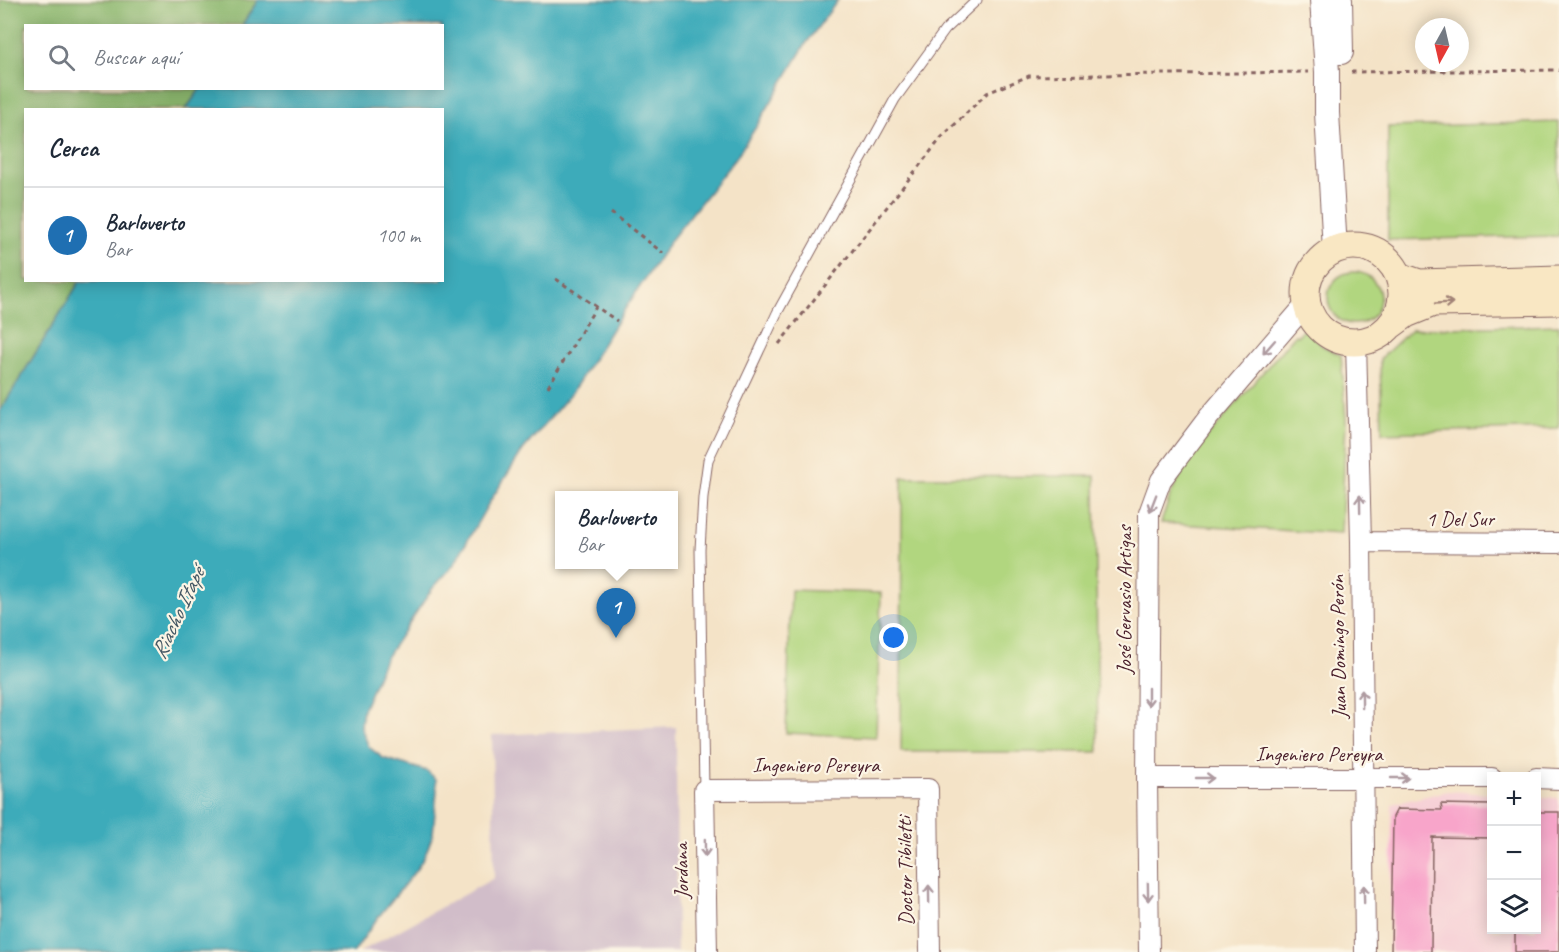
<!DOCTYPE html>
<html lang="es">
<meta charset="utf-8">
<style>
:root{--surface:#fff;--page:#f6f6f7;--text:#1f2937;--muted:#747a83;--line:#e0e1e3;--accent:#1f6fb2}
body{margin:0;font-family:Caveat,sans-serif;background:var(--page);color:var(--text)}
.controls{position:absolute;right:18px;bottom:18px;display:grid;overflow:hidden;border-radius:0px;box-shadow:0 3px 15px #0003}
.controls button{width:54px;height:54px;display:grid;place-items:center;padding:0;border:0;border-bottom:2px solid var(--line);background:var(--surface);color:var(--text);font:30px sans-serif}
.compass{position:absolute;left:1415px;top:18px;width:54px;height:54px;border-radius:50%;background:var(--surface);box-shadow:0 3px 15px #0003;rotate:188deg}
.you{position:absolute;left:894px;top:638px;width:21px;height:21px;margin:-15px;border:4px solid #fff;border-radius:50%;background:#1a73e8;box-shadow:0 0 0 9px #1a73e833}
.badge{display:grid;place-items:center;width:39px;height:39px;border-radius:50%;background:var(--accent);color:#fff;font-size:20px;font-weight:700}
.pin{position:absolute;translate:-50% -50px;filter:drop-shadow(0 2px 3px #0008)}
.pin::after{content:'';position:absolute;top:32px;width:21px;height:18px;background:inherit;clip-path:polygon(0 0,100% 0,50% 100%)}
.popup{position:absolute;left:555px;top:491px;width:123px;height:78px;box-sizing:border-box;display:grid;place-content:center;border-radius:0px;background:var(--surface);filter:drop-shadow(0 2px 4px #0005);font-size:20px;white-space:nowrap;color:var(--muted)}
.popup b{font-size:22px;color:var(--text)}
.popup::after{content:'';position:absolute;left:50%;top:100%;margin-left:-12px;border:12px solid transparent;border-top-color:var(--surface)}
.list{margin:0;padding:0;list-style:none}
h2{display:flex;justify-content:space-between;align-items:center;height:78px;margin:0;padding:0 24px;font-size:26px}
h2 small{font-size:20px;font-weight:400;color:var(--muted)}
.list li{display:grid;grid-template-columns:39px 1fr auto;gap:18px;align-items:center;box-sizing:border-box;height:96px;padding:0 24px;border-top:2px solid var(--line)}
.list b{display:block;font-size:22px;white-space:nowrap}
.list p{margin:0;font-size:20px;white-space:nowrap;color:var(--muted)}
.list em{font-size:20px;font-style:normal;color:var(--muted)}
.icon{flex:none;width:33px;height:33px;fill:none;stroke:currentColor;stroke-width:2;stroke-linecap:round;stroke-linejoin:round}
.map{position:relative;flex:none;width:1559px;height:952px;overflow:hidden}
.search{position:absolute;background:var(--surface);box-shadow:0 3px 15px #0003;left:24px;top:24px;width:420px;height:66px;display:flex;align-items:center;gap:15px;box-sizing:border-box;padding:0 21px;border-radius:0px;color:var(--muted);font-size:22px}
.panel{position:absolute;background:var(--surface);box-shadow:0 3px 15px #0003;left:24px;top:108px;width:420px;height:174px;border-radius:0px}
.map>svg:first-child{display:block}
.built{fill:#f6cfd6}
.industrial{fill:#d1bdc9}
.green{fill:#b1d67f;stroke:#7e7a55;stroke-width:1.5}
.forest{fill:#8cb76e;stroke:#6b6b4c;stroke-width:1.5}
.water{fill:#3cabba;stroke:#436572;stroke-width:1.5}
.building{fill:#f8a5ca}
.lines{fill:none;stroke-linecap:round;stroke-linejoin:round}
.service-casing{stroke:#866462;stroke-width:11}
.minor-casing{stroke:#866462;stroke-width:22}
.tertiary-casing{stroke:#866462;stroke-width:26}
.secondary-casing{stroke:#866462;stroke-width:29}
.path{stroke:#866462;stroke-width:3;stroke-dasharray:4.5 4.5;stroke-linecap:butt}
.service{stroke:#fff;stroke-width:9}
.minor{stroke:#fff;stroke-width:20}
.tertiary{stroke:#fff;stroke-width:24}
.secondary{stroke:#f9e7c3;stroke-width:27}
.oneway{stroke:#a28377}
.oneway2{stroke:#ae9aa0}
.labels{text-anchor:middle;stroke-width:4.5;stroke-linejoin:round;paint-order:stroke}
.street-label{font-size:21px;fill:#4a1f2b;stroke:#fcf5e5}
.water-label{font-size:22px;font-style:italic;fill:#445764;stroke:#fcf5e5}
</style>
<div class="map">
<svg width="1559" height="952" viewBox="0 0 1559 952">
<rect width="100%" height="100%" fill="#fcf5e5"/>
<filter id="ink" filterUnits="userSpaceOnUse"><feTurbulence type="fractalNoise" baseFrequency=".0167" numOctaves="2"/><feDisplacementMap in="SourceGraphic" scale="12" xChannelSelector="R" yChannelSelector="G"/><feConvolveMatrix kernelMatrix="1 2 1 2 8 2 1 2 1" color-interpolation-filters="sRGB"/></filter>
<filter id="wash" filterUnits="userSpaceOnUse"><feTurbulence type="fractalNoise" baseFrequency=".008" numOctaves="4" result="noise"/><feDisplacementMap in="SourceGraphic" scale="24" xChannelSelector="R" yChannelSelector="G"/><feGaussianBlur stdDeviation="1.35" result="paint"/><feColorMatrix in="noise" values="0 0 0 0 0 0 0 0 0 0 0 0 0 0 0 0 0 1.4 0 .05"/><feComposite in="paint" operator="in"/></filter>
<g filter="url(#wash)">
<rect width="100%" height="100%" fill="#f4e3c7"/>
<path class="built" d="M1448 791 1491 794 1492 930H1536L1537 797 1557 798 1559 800V952H1389L1392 804Z"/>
<path class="industrial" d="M676 727 677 952H360L494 878 492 735Z"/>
<path class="green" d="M1559 122V236L1388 240V127Z
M1328 298a26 26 0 1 1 52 0a26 26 0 1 1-52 0Z
M1559 325V428L1382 433 1380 359 1412 329Z
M1306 327 1322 346 1341 355 1346 419 1341 534 1161 523 1170 496 1190 457 1295 335 1297 336Z
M1095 476 1098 752H901L902 477Z
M791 590 881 593 876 737 786 733Z"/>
<path class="forest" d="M0 0H258L242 25 26 26V88L200 89 186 109 26 110V280L80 281 0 411Z"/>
<path class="water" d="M258 0H838L805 45 758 124 735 159 671 240 617 321 573 391 523 450 489 503 453 566 432 589 385 659 363 710 361 727 369 747 383 758 427 771 436 779 437 791 433 834 425 856 416 870 376 920 354 952H0V411L80 281 442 280V110L186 109 200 89 442 88V26L242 25Z"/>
<g id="blocks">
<path class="building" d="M1441 804 1491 805V838L1432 837 1431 952H1391L1393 817 1397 809 1442 810Z
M1536 812H1559V952H1515V930H1536Z"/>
</g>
</g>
<g filter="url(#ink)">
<use href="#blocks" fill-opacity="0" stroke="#866462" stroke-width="1.5"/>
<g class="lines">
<g class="service-casing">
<path id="service" d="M704 790 700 550 703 497 708 460 777 313 895 99 945 30 977 0"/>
</g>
<g class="minor-casing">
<path id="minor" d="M1356 342 1361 542 1365 952
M1361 542 1559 543
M1147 778H1492
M1536 778 1559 779
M707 952 704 790 928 789 930 952
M1149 952 1147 778 1149 513 1161 480 1208 418 1307 303"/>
</g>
<g class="tertiary-casing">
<path id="tertiary" d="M1322 0 1327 72V113L1335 250
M1340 0 1341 52"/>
</g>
<g class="secondary-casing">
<path id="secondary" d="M1306 294a48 48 0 1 1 96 0a48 48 0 1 1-96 0Z
M1399 276 1419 283 1559 279
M1391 325 1406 314 1433 303 1559 301"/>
</g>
<path class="path" d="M1351 72 1559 70
M611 213 663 253
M556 279 617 321
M779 344 942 137 987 93 1029 76 1308 72
M548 387 596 307"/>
<use href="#service" class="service"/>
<use href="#minor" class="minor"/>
<use href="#tertiary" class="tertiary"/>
<use href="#secondary" class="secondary"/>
</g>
<defs><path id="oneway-shaft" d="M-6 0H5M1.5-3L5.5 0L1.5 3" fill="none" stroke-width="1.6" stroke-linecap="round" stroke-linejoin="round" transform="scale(1.5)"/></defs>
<use class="oneway" href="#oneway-shaft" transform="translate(1444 303) rotate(-3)"/>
<g class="oneway2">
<use href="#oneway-shaft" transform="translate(1269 347) rotate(131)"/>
<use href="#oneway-shaft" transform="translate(1153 503) rotate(111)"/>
<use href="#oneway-shaft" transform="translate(1360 504) rotate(-91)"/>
<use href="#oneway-shaft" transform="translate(1148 697) rotate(90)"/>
<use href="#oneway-shaft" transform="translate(1362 699) rotate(-91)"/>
<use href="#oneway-shaft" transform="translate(1205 778)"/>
<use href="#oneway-shaft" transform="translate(1400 778)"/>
<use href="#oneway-shaft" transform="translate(705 848) rotate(89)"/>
<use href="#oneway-shaft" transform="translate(1148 892) rotate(89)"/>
<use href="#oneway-shaft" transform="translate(929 894) rotate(-91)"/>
<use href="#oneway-shaft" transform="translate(1364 894) rotate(-91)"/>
</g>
</g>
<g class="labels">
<g class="street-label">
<text x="1460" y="526">1 Del Sur</text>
<text transform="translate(1124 600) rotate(-90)" y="7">José Gervasio Artigas</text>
<text transform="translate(1338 647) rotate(-91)" y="7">Juan Domingo Perón</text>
<text x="1319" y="761">Ingeniero Pereyra</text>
<text x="816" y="772">Ingeniero Pereyra</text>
<text transform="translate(681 871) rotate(-91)" y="7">Jordana</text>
<text transform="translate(905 871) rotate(-91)" y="7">Doctor Tibiletti</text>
</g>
<g class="water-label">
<text transform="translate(177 613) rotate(-65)" y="8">Riacho Itapé</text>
</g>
</g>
</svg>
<div class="controls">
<button>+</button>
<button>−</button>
<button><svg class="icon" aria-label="layers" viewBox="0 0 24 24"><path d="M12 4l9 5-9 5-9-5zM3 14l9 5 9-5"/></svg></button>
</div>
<svg class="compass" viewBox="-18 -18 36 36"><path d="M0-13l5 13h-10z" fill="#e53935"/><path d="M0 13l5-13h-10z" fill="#747a83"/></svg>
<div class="you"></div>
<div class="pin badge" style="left:616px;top:638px">1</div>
<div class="popup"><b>Barloverto</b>Bar</div>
<div class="search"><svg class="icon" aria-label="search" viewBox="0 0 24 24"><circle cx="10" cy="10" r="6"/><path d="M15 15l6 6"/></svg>Buscar aquí</div>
<section class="panel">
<h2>Cerca<small></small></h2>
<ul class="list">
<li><span class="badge">1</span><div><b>Barloverto</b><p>Bar</p></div><em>100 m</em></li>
</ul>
</section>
</div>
